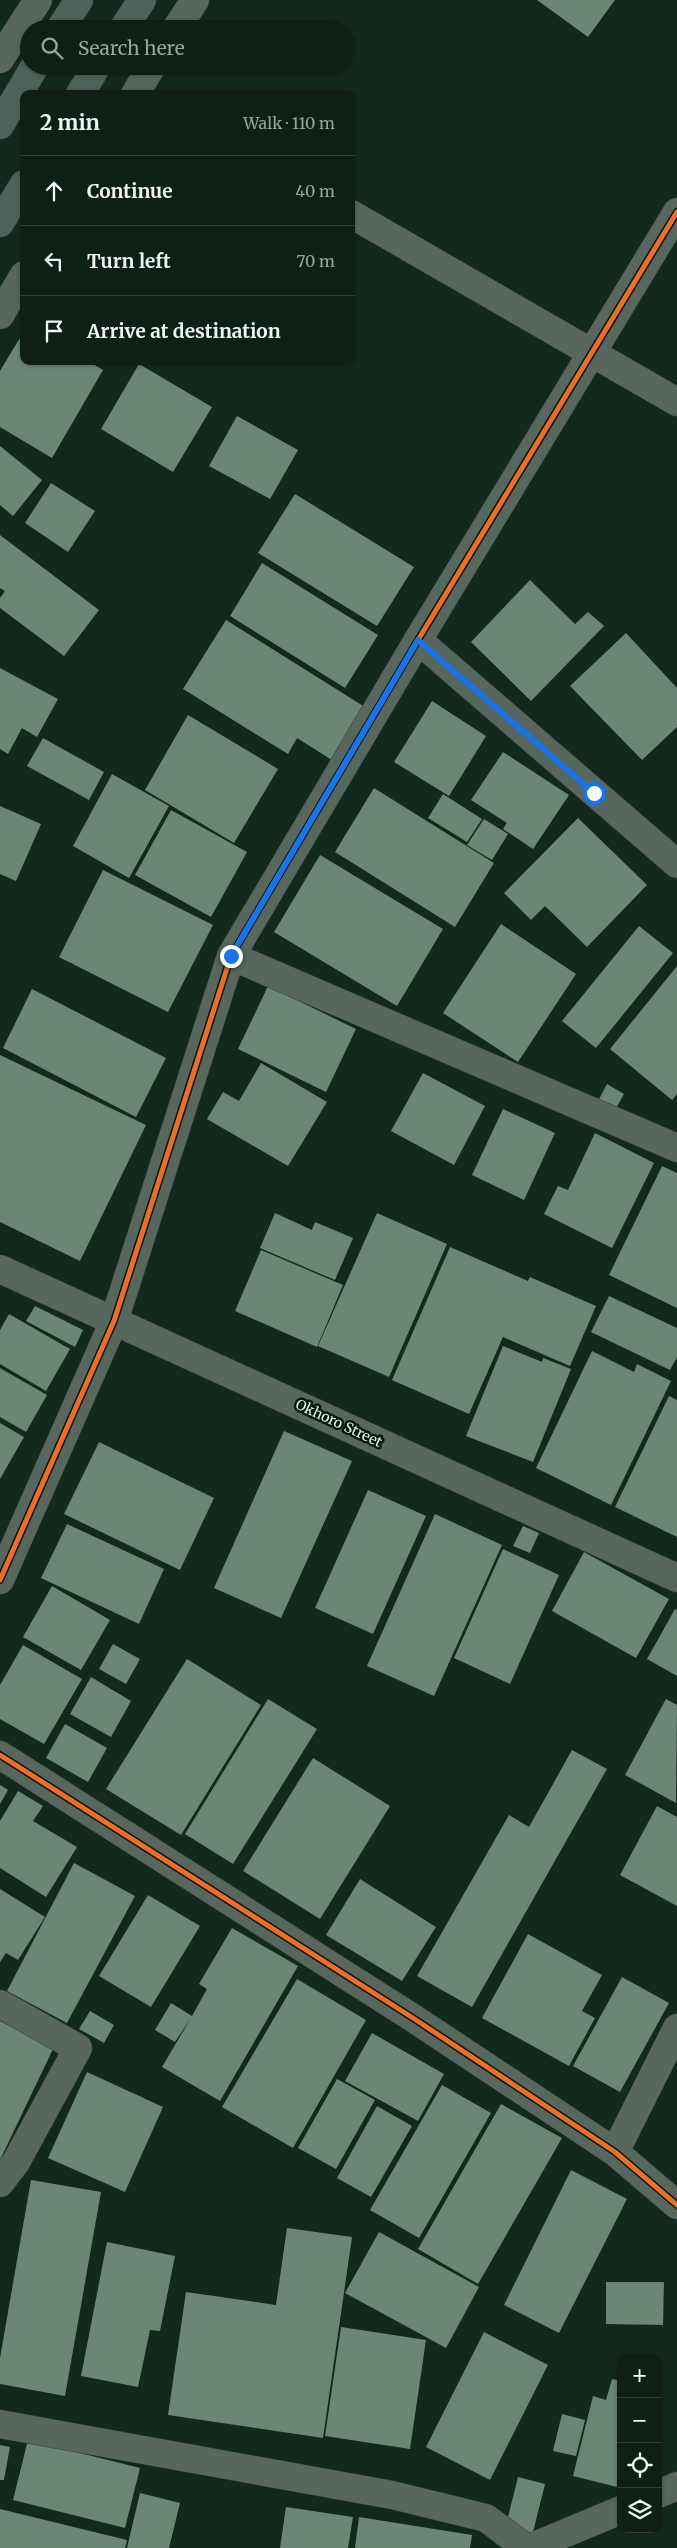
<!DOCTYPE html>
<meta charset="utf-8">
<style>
:root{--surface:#0e2016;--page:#1c2d23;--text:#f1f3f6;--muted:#9ba3a1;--line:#2e3e35}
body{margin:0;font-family:Merriweather,serif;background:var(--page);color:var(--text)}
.controls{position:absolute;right:15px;bottom:15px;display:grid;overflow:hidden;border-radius:10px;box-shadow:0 1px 4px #0004}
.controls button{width:45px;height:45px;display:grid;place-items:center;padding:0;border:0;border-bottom:1px solid var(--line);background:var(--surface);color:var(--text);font:25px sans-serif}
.stop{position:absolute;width:15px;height:15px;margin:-11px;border:4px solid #1a73e8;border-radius:50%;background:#fff}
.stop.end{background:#1a73e8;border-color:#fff;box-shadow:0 1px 5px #0008}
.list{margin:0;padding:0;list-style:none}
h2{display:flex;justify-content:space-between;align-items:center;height:65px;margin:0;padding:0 20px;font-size:21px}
h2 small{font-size:16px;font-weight:400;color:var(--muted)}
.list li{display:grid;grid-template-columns:32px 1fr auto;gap:15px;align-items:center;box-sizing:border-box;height:70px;padding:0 20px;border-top:1px solid var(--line)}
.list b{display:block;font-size:19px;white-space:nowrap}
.list em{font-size:16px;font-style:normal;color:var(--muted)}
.icon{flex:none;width:28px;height:28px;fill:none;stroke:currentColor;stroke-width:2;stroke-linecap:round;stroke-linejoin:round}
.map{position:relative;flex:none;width:677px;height:2548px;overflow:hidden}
.search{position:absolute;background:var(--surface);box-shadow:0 1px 4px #0004;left:20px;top:20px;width:335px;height:55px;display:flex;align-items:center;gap:12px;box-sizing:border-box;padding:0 18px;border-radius:28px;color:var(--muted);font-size:19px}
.panel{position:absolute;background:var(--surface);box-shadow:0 1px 4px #0004;left:20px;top:90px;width:335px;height:275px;border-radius:10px}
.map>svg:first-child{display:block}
.building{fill:#6a8675}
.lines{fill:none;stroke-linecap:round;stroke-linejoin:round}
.minor-casing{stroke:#32443a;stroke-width:29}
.tertiary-casing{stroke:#32443a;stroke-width:29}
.trunk-casing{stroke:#32443a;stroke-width:29}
.minor{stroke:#57675d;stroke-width:28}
.tertiary{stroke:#57675d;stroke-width:28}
.trunk{stroke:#4c645c;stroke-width:28}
.cycleway-casing{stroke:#07180d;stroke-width:8}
.cycleway{stroke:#ee6e29;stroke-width:5}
.route{stroke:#1a73e8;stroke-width:6}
.labels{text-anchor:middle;stroke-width:5;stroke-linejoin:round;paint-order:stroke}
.street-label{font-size:14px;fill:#e1f8e8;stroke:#07180d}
</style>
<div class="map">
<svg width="677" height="2548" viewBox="0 0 677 2548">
<rect width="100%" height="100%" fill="#122a1d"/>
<path class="building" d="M537 0H615L588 37Z
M24 331V361H88L103 370 52 458 0 427V371Z
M139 364 212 407 173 472 101 429Z
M237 416 298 450 270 499 209 466Z
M0 446 42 480 13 516 0 505Z
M51 483 95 511 68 552 25 523Z
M295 494 414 567 377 626 258 553Z
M0 535 99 610 64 656 0 608V598L5 591 0 588Z
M262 563 378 635 345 688 230 616Z
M530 580 575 624 588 612 604 626 531 701 471 642Z
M226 620 368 709 335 762 297 738 288 754 183 689Z
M626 633 677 688V727L642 760 570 686Z
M0 668 58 699 37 737 22 728 8 754 0 749Z
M432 701 486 736 449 796 394 762Z
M188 715 278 769 234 843 145 790Z
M43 738 104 772 89 800 27 766Z
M503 752 569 795 533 849 503 829 507 823 471 800Z
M112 774 169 806 129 878 73 846Z
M374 788 494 863 455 927 335 852Z
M443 794 482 819 467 842 428 818Z
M0 806 41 824 16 881 0 874Z
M171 810 247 852 211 917 135 875Z
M578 818 647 885 587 947 545 906 531 920 504 893Z
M484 819 508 834 492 860 467 845Z
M320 855 443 929 397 1006 274 932Z
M103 870 213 925 168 1012 59 957Z
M501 924 576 974 518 1062 443 1013Z
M639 926 673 953 596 1048 562 1021Z
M677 966V1094L672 1100 610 1049Z
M268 986 356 1029 326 1092 238 1049Z
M32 989 166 1058 136 1117 3 1048Z
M0 1055 146 1125 80 1261 0 1222Z
M261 1063 327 1102 288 1166 207 1119 223 1092 239 1101Z
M423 1073 485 1106 454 1165 391 1131Z
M607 1084 624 1094 615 1110 598 1101Z
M503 1109 555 1133 524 1200 472 1175Z
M595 1133 654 1163 612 1248 544 1214 558 1186 568 1190Z
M662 1166 677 1173V1308L609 1275Z
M275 1213 312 1230 315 1222 353 1238 335 1280 260 1248Z
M377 1213 447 1244 389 1377 318 1346Z
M450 1247 528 1281 530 1277 596 1306 570 1366 503 1337 469 1414 392 1380Z
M261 1250 343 1285 317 1347 235 1311Z
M609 1296 677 1328V1357L670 1370 591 1332Z
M35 1306 83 1330 75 1347 26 1321Z
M9 1314 70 1349 46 1391 0 1364V1330Z
M503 1346 542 1362 543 1358 571 1369 533 1462 466 1436Z
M592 1351 634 1372 637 1364 671 1381 611 1505 536 1468Z
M0 1368 47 1395 26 1432 0 1417Z
M669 1396 677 1400V1537L615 1507Z
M0 1423 24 1437 0 1479Z
M284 1431 352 1461 281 1618 214 1588Z
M99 1442 214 1498 180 1570 64 1514Z
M368 1490 426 1516 373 1634 315 1608Z
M435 1514 502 1545 434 1696 367 1666Z
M67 1524 164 1569 139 1624 41 1578Z
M523 1526 539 1533 530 1553 513 1546Z
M503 1549 559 1575 510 1684 454 1658Z
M584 1552 669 1599 636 1658 552 1611Z
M52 1586 110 1620 81 1670 23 1637Z
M675 1609 677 1610V1676L647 1659Z
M113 1644 140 1659 126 1684 99 1669Z
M23 1645 82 1679 44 1744 0 1719V1685Z
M187 1659 261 1705 181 1835 106 1789Z
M91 1677 131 1701 111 1737 70 1714Z
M268 1699 317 1729 233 1864 185 1834Z
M666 1699 677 1705 676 1803 625 1775Z
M65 1724 107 1748 88 1782 46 1758Z
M572 1750 607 1769 472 2007 417 1976 509 1815 529 1827Z
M313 1758 390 1806 320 1919 243 1871Z
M0 1785 8 1790 0 1804Z
M18 1791 43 1806 33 1821 77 1847 46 1897 0 1868V1821Z
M657 1806 677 1817V1906L620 1875Z
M74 1863 135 1896 67 2023 7 1991Z
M360 1879 436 1927 402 1981 326 1935Z
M0 1889 45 1917 18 1960 6 1953 0 1962Z
M148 1895 200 1926 151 2007 99 1976Z
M232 1928 298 1966 220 2101 162 2067 191 2018 175 2042 155 2030 171 2003 192 2016 207 1989 199 1984Z
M528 1934 602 1975 582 2011 595 2018 569 2066 482 2018Z
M622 1977 669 2003 620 2092 573 2066Z
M297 1979 366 2020 293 2148 222 2107Z
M90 2011 114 2025 104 2043 79 2029Z
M0 2021 54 2047 0 2160Z
M372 2033 444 2074 418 2121 345 2081Z
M87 2072 163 2107 125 2192 48 2158Z
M337 2079 375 2100 336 2169 298 2148Z
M442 2085 491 2113 419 2238 370 2210Z
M501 2104 562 2138 478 2284 418 2249Z
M377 2106 412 2126 371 2197 337 2178Z
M571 2170 627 2199 559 2333 504 2305Z
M31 2180 101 2192 65 2396 0 2384V2358Z
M287 2228 352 2237 323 2438 168 2415 186 2292 276 2305Z
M379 2232 479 2287 446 2348 345 2293Z
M107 2242 175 2256 160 2331 150 2330 138 2387 81 2376Z
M606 2282H664L663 2325 606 2324Z
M341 2327 426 2340 410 2449 325 2436Z
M484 2332 548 2365 490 2480 426 2447Z
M612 2379 621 2381V2488L573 2476 593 2396 606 2400Z
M562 2414 585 2420 576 2456 553 2451Z
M28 2440 140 2468 125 2528 13 2500Z
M0 2445 10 2447 4 2480H0Z
M518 2477 545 2484 532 2536 505 2529Z
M140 2493 180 2503 169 2548H127Z
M286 2507 353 2517 348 2548H280Z
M0 2509 127 2540 125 2548H0Z
M359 2517 472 2535 470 2548H355Z"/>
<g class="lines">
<g class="minor-casing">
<path id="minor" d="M176 29 195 0
M0 59 38 0
M135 94 152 66
M351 214 677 402
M0 315 24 275
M418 640 677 864
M231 956 677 1148
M0 1580 114 1321 231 956 418 640 677 212
M0 1755 413 2018 615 2152 677 2205
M0 2004 78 2048 16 2162 0 2183
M615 2152 677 2028
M0 2424 392 2495 486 2518 526 2548
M658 2494 677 2486
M530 2548 621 2510"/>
</g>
<g class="tertiary-casing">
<path id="tertiary" d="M0 1269 677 1578"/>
</g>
<g class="trunk-casing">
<path id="trunk" d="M60 29 79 0
M123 29 142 0
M80 94 97 66
M0 125 35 66
M0 223 24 184"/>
</g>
<use href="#minor" class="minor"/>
<use href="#tertiary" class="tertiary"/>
<use href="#trunk" class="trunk"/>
<g class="cycleway-casing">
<path id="cycleway" d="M0 1580 114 1321 231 956 418 640 677 212
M0 1755 413 2018 615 2152 677 2205"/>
</g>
<use href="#cycleway" class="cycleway"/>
</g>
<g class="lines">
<path class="route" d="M231 956 418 640 594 793"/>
</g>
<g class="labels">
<g class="street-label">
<text transform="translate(339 1423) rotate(25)" y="5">Okhoro Street</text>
</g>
</g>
</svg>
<div class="controls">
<button>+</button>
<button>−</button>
<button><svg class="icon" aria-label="locate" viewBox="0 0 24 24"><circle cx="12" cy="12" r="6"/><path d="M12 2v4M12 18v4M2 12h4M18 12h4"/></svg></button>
<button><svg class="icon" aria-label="layers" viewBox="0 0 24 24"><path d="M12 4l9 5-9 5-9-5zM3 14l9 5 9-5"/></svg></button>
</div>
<div class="stop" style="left:594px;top:793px"></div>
<div class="stop end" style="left:231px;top:956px"></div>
<div class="search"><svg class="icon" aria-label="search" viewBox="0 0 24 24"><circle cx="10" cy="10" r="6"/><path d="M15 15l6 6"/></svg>Search here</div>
<section class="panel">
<h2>2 min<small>Walk · 110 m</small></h2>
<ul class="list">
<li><svg class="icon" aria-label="ahead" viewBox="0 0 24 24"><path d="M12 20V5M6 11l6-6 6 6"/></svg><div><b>Continue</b></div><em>40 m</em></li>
<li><svg class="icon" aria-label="left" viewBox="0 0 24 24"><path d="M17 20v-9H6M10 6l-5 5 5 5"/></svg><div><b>Turn left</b></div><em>70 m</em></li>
<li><svg class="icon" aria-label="arrive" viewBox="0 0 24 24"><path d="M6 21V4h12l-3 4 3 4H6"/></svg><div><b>Arrive at destination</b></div></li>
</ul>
</section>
</div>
